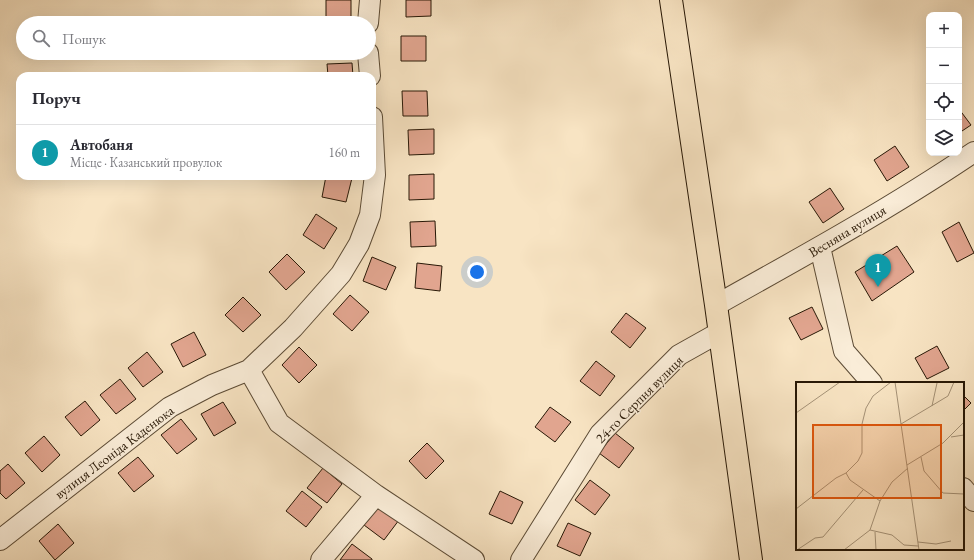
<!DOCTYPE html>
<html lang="uk">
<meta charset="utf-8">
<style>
:root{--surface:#fff;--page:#f2f2f3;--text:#2b2b33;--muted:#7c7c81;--line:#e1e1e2;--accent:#8f2418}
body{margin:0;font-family:"EB Garamond",serif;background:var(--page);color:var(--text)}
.controls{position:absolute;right:12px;top:12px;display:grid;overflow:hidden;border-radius:8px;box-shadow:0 4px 16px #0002}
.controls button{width:36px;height:36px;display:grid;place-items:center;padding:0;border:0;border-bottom:1px solid var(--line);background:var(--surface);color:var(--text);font:20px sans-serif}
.you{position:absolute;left:477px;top:272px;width:14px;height:14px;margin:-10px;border:3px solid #fff;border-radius:50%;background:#1a73e8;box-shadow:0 0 0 6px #1a73e833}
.badge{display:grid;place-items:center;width:26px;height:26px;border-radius:50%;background:var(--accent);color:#fff;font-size:13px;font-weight:700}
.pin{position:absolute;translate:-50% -33px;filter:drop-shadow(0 1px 2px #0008)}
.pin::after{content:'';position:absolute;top:21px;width:14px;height:12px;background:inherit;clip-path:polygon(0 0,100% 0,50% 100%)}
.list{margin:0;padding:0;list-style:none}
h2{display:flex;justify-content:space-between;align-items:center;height:52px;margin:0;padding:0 16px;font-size:17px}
h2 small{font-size:13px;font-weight:400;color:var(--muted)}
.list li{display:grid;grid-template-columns:26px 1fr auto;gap:12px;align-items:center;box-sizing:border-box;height:56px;padding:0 16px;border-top:1px solid var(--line)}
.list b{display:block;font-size:15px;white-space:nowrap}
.list p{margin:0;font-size:13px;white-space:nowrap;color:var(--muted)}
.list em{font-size:13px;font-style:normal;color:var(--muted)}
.icon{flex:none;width:22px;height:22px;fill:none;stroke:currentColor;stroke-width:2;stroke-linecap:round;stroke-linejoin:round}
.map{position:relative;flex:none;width:974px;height:560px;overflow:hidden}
.search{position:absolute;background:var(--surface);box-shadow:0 4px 16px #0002;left:16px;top:16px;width:360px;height:44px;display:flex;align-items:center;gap:10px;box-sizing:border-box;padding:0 14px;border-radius:22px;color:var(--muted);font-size:15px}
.panel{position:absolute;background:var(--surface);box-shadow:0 4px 16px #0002;left:16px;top:72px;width:360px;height:108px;border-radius:12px}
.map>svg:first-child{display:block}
.building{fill:#e1a58f;stroke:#281806}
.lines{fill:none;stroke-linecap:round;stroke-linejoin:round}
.street-casing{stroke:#5c4b35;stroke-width:22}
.highway-casing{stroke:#281806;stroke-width:24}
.street{stroke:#faedd8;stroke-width:20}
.highway{stroke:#f8e4c3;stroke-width:22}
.labels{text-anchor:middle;stroke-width:3;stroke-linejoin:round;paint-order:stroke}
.street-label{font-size:14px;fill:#281806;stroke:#faedd8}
.inset-road{fill:none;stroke:#a59277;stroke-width:1}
.view{fill:#de560c;fill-opacity:0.15;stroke:#de560c;stroke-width:2}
.inset-edge{fill:none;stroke:#281806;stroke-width:2}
</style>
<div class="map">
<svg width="974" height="560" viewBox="0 0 974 560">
<rect width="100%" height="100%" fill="#f8e4c3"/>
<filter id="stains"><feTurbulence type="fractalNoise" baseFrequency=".005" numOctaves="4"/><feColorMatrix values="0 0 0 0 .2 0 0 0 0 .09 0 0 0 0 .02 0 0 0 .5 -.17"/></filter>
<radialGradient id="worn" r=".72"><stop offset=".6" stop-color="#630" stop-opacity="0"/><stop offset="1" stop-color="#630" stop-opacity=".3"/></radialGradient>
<path class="building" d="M326 0H351V23H326Z
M406 0H431V16L406 17Z
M401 36H426V61H401Z
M352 63 353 76H328L327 64Z
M402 91H427L428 116H403Z
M959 109 971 125 959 133Z
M434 129V154L409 155 408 130Z
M895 146 909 167 887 181 874 160Z
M434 174V199L409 200V175Z
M326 176H344L352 178 346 202 322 197Z
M830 188 844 209 823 223 809 202Z
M316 214 337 228 324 249 303 235Z
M435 221 436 246 411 247 410 222Z
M959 222 974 253 957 262 942 232Z
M897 246 914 272 872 301 855 272Z
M287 254 305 272 286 290 269 272Z
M372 257 396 267 386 290 363 281Z
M417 263 442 266 440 291 415 288Z
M350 295 369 312 352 331 333 314Z
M243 297 261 315 243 332 225 315Z
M812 307 823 329 801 340 789 318Z
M626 313 646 328 630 348 611 332Z
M194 332 206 355 183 367 171 344Z
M937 346 949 368 927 379 915 358Z
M299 347 317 365 299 383 282 365Z
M147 352 163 372 143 387 128 368Z
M596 361 615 376 600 396 580 381Z
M120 379 136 399 116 414 100 395Z
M963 395 971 403 963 411Z
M85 401 100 420 81 436 65 417Z
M223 402 236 423 214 436 201 414Z
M550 407 571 422 555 442 535 427Z
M181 419 197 439 177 454 161 435Z
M615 433 634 448 619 468 599 453Z
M44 436 60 455 42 472 25 453Z
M427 443 444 461 426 479 409 461Z
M138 457 154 476 134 492 118 473Z
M8 464 25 483 6 499 0 493V471Z
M323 468 342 484 327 503 307 488Z
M590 480 610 495 595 515 575 500Z
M302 491 322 507 306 527 286 511Z
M500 491 523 502 512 524 489 514Z
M379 505 399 520 384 540 364 525Z
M568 523 591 533 580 556 557 546Z
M58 524 74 543 55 560 39 541Z
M352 544 372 559V560H340Z"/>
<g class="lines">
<g class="street-casing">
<path id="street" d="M368 23 370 0
M368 53 370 76
M820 247 844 351 872 383
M716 305C804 256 891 208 974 152
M249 370 279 423 376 495 474 560
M963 488 974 501
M0 540 170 407 212 385 249 370 293 328 341 274 359 244 370 215 375 175 372 117
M321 560 376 495
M521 560 600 434 679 355 720 332"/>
</g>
<g class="highway-casing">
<path id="highway" d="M671 0 716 305 751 560"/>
</g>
<use href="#street" class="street"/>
<use href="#highway" class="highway"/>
</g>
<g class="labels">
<g class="street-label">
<text transform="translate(847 231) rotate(-31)" y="5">Весняна вулиця</text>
<text transform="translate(639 399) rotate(-45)" y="5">24-го Серпня вулиця</text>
<text transform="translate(114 452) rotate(-37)" y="5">вулиця Леоніда Каденюка</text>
</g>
</g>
<g transform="translate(796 382)">
<rect width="168" height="168" fill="#f8e4c3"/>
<path class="inset-road" d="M99 0 123 168M136 24 141 1M0 31 44 0M105 42 152 14 158 0M155 55 168 53M125 75 128 89 147 111 168 112M111 83 147 61 168 40M50 91 54 98 84 119M0 127 40 96 50 91 62 79 66 71V42L70 26 77 14 95 0M74 148 96 153 108 163 122 164M79 150 80 168M122 160 140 162 155 159M1 168 19 156 27 155 67 108M48 168 74 148 84 119 96 100 112 86"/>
<path class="view" d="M17 43H145V116H17Z"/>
<rect width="168" height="168" class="inset-edge"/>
</g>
<rect width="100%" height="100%" filter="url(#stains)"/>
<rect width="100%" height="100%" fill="url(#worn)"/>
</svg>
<div class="controls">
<button>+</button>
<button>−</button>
<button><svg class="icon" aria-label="locate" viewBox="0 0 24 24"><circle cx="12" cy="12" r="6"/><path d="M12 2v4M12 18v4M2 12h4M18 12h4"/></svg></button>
<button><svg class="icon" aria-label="layers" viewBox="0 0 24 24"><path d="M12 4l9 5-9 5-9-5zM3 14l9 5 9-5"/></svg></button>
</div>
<div class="you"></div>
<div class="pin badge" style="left:878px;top:287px;background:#0f9aa8">1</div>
<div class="search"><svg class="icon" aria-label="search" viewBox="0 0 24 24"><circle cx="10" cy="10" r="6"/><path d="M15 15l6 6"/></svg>Пошук</div>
<section class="panel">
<h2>Поруч<small></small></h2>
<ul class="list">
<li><span class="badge" style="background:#0f9aa8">1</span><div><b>Автобаня</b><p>Місце · Казанський провулок</p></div><em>160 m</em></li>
</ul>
</section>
</div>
